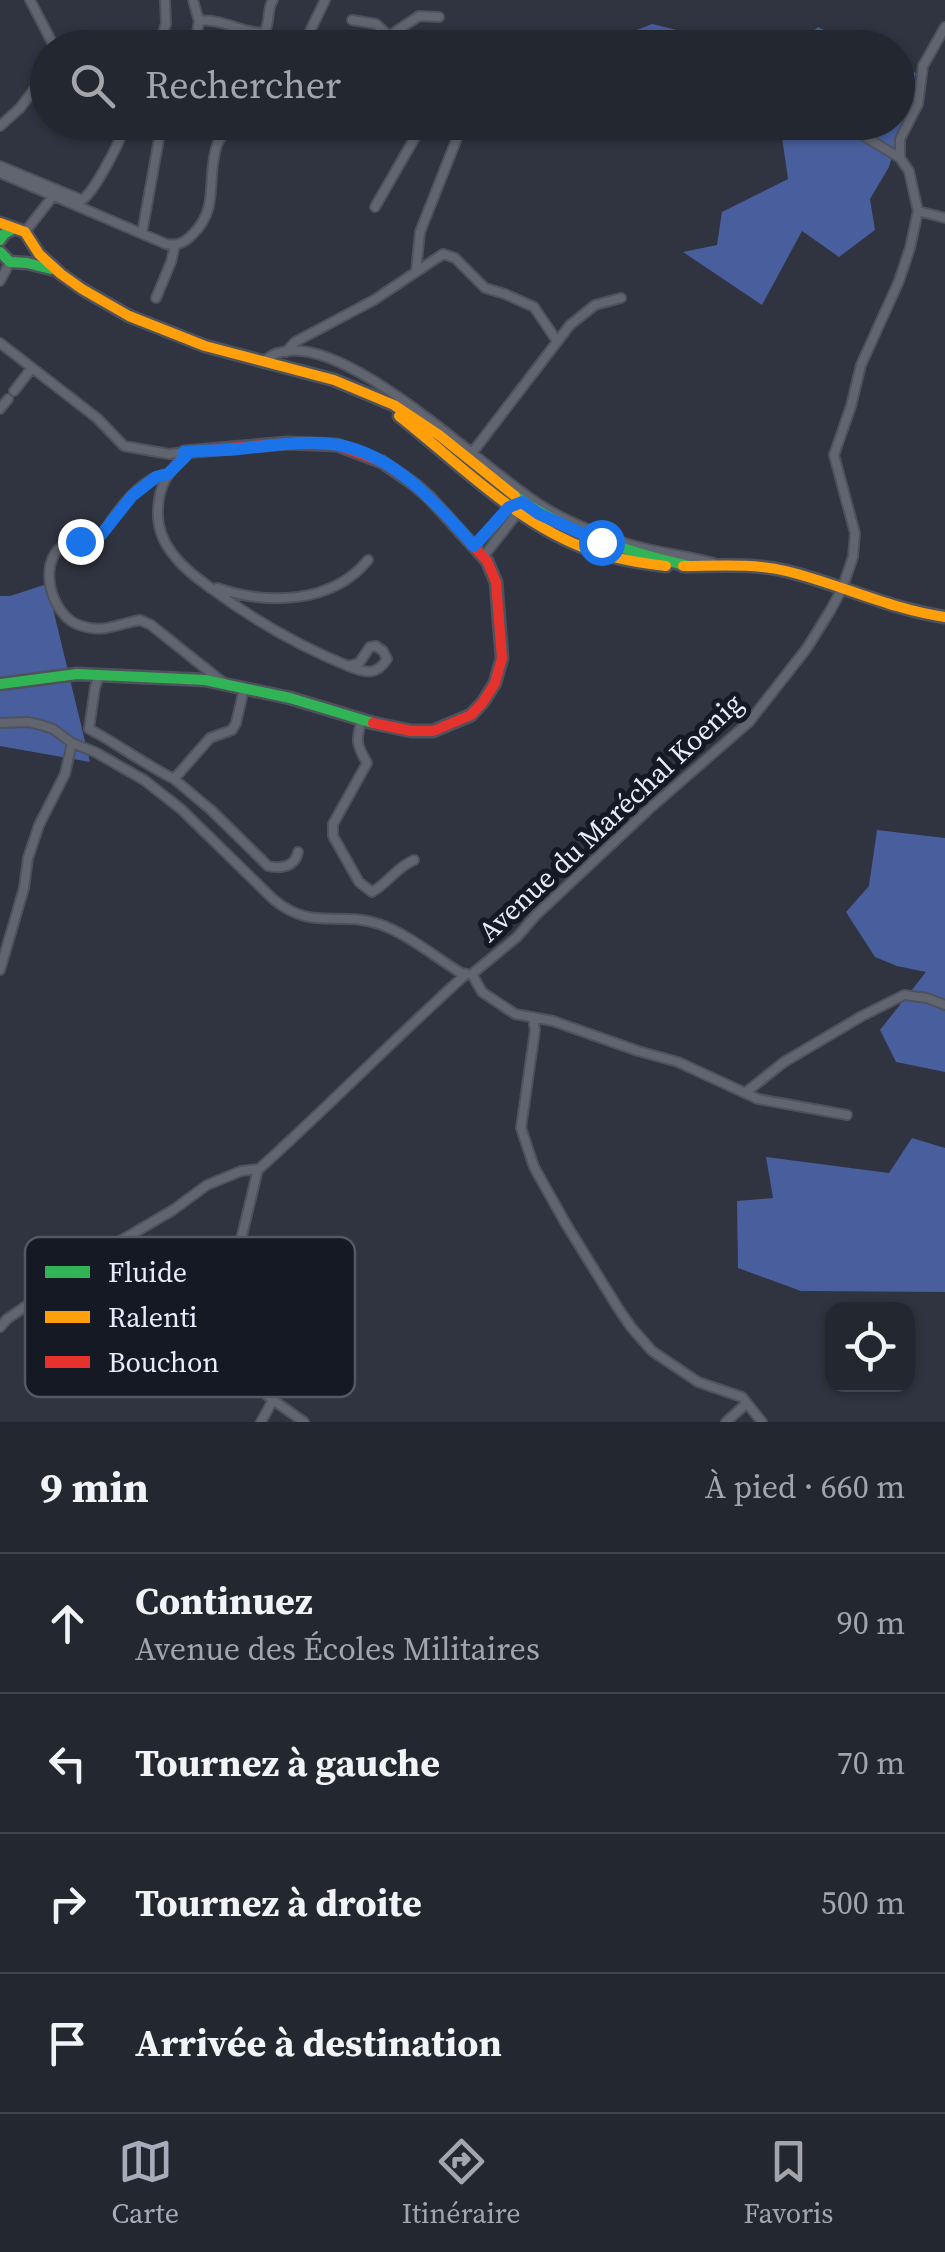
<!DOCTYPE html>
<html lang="fr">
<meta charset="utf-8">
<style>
:root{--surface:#232730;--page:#2b2f38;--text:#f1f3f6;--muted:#a3a5ab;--line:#40444c;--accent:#a6acba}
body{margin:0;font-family:"Source Serif 4",serif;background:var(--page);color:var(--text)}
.controls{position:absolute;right:30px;bottom:30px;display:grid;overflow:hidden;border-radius:20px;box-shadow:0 2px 8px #0004}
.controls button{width:90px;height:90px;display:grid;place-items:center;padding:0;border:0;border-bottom:2px solid var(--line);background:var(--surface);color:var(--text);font:50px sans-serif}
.stop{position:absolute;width:30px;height:30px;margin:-22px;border:8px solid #1a73e8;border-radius:50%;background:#fff}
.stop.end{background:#1a73e8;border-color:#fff;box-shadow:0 2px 10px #0008}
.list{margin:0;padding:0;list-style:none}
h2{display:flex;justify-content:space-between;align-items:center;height:130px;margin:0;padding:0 40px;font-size:42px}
h2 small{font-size:32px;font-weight:400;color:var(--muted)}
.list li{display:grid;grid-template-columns:65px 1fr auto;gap:30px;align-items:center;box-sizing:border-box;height:140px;padding:0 40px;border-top:2px solid var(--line)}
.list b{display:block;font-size:38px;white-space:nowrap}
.list p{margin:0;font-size:32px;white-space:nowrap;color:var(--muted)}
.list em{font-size:32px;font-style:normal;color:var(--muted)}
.icon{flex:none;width:55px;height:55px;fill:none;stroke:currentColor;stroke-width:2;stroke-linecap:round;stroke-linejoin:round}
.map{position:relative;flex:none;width:945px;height:1422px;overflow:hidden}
.search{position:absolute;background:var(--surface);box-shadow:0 2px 8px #0004;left:30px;right:30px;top:30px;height:110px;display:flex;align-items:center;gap:25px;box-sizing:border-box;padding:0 35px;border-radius:55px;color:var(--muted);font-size:38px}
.sheet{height:690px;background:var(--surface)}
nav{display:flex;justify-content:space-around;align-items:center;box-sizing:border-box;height:140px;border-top:2px solid var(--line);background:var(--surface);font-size:28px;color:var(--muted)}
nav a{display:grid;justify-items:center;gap:5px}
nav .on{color:var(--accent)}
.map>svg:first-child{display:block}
.forest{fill:#495e9d}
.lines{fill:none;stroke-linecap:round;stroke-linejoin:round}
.street-casing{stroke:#4e525d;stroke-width:12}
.fast-casing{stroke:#4e525d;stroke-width:15}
.slow-casing{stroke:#4e525d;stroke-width:15}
.jam-casing{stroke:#4e525d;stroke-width:15}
.street{stroke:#61656f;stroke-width:8}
.fast{stroke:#30b455;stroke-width:10}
.slow{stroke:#ff9f0a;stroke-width:10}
.jam{stroke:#e5322d;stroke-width:10}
.route{stroke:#1a73e8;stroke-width:12}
.labels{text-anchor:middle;stroke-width:10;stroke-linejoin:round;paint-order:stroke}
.street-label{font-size:28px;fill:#e6ecfb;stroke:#151923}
.key{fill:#151923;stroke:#545864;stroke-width:2.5}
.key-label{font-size:28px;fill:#e6ecfb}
</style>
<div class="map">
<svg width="945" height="1422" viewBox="0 0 945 1422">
<rect width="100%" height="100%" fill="#2f3440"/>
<path class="forest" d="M652 24 710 38 732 47H543V30L596 46Z
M818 27 862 47H795Z
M898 64 916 73 889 167 870 199 875 230 839 257 802 231 762 305 683 252 717 245 722 212 788 179 781 130 770 123 898 122Z
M47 584 90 762 0 746V596H10Z
M877 830 945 838V1072L896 1062 880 1030 926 972 897 966 875 957 846 912 869 886Z
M912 1138 945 1148V1292L801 1291 738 1268 737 1201 773 1198 766 1157 889 1173Z"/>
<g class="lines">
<g class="street-casing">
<path id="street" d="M30 0 55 48
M193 0 199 21
M352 20 376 24 389 36 388 48
M389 36 419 16 439 17
M159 45 166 24 165 0
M115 48 142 42 165 48
M191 48 196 39 199 21C222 18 241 33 264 33 271 22 266 10 273 0
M302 48 325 0
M385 122 410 127 486 129 502 122
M841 122 900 158 909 171 918 211 945 218
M0 126 20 108 48 71
M900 158V139L918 104 923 66 945 27
M0 166 82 200C95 191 122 139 126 122
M0 173 166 244C178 246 184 243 193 234 220 208 206 176 217 145 221 134 229 129 238 122
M375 207 421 127
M25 232 53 196
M142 233 162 122
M416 272 420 232 461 128
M0 281 10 262
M156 298 171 262 175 245
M0 343 97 418 124 446 169 454 184 452 186 456C168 471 159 485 158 509 157 525 162 540 172 553 183 568 197 578 212 589 255 621 299 646 348 666 365 673 377 676 387 659L383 651 376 646 370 647 359 663 348 666
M286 352 295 342 374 300 443 254 455 258 485 288 505 294 534 307 557 341
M264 360C269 358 273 354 278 353 345 330 484 471 542 506 568 523 617 542 647 549 669 554 692 557 714 563
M14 391 32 368
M0 409 8 399
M472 453 570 325 595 305 621 298
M168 474C146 476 126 500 114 517 110 522 105 532 100 535 89 543 73 538 62 546 37 565 52 616 79 625 103 634 117 624 140 620L151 625 225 684
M474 546 513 505
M483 557 519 511
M217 588C268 605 332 604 368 560
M100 674 95 687 89 729C118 744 144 764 174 779
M244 689 236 723 232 730 210 738 174 779 211 810 268 866C281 869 295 867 298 852
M362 720C355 741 357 745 367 763L333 824V836L359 882 372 892C388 883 397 867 414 860
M0 723 28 722 41 725 53 729 72 743 95 752 144 780 181 809 273 899C312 932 338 910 379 924 408 934 435 957 461 973L467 974
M0 970 24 888 28 858 39 825 65 774 72 743
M472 974 517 937 536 915 648 810 749 722 807 648 830 611 842 589 853 557 855 533 834 455 851 406 861 365 899 281 910 248 918 211
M472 974 482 992 515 1014 553 1021 638 1051 678 1062 758 1099 847 1115
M533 1017 535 1030 521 1128 534 1167 566 1224 618 1308 631 1327 652 1351 698 1382 742 1397 762 1422
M745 1093 784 1062 862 1016 904 995 927 998 945 1005
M258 1169 232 1277 220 1305 200 1340 273 1400
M0 1327 7 1319 51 1289 76 1267 173 1210 207 1185 241 1171 259 1169C329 1106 395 1038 465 975
M261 1422 273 1400 304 1422
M726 1422 747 1403"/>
</g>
<g class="fast-casing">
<path id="fast" d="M0 240 4 234 13 229
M0 252 10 262 27 263 51 269
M515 496C568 533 627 552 689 566
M0 684 77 674 205 680 290 698 373 723"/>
</g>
<g class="slow-casing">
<path id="slow" d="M0 223 25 232 39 254 61 274 82 289 129 316 205 346 334 380 394 405 439 435 515 496
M399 416C459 463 517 524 590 550 615 559 640 563 666 566
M683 566C717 566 752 563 786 571 840 584 889 609 945 617"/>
</g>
<g class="jam-casing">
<path id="jam" d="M184 452 287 443 337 445 382 462 414 484 430 498 487 561 496 582 502 658 495 683 483 702 471 715 433 731H411L373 723"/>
</g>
<use href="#street" class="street"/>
<use href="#fast" class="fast"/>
<use href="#slow" class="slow"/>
<use href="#jam" class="jam"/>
</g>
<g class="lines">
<path class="route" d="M80 541 101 535 132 496 156 477 168 474 186 456 184 452C202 450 220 451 238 449 270 446 307 439 339 445 396 456 438 505 474 546L509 507 522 502 539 514 601 542"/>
</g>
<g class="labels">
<g class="street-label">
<text transform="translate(610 817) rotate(-43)" y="10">Avenue du Maréchal Koenig</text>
</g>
</g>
<rect x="25" y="1237" width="330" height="160" rx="15" class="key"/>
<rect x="45" y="1266" width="45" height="12" fill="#30b455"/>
<rect x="45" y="1311" width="45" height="12" fill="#ff9f0a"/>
<rect x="45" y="1356" width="45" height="12" fill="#e5322d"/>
<g class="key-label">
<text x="108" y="1282">Fluide</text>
<text x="108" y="1327">Ralenti</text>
<text x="108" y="1372">Bouchon</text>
</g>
</svg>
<div class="controls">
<button><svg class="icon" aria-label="locate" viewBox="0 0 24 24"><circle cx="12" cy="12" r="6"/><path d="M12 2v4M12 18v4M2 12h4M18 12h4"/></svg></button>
</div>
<div class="stop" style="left:601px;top:542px"></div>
<div class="stop end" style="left:80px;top:541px"></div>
<div class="search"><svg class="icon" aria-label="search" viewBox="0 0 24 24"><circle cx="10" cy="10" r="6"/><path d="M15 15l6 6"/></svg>Rechercher</div>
</div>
<section class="sheet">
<h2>9 min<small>À pied · 660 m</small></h2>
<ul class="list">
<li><svg class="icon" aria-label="ahead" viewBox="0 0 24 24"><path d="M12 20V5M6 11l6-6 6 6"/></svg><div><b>Continuez</b><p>Avenue des Écoles Militaires</p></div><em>90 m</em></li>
<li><svg class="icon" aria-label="left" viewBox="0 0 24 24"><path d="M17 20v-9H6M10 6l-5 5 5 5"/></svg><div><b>Tournez à gauche</b></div><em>70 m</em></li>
<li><svg class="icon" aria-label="right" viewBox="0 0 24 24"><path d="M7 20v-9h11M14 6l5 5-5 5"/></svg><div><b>Tournez à droite</b></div><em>500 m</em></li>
<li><svg class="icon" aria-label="arrive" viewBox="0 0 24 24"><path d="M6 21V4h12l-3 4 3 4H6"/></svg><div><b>Arrivée à destination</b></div></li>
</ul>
</section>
<nav>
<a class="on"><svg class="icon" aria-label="map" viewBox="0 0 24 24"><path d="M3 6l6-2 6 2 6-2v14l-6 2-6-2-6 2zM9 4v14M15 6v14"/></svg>Carte</a>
<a><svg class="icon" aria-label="directions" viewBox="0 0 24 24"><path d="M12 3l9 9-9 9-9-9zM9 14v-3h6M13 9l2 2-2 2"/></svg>Itinéraire</a>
<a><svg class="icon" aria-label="saved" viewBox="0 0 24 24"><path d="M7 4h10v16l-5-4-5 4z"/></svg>Favoris</a>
</nav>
